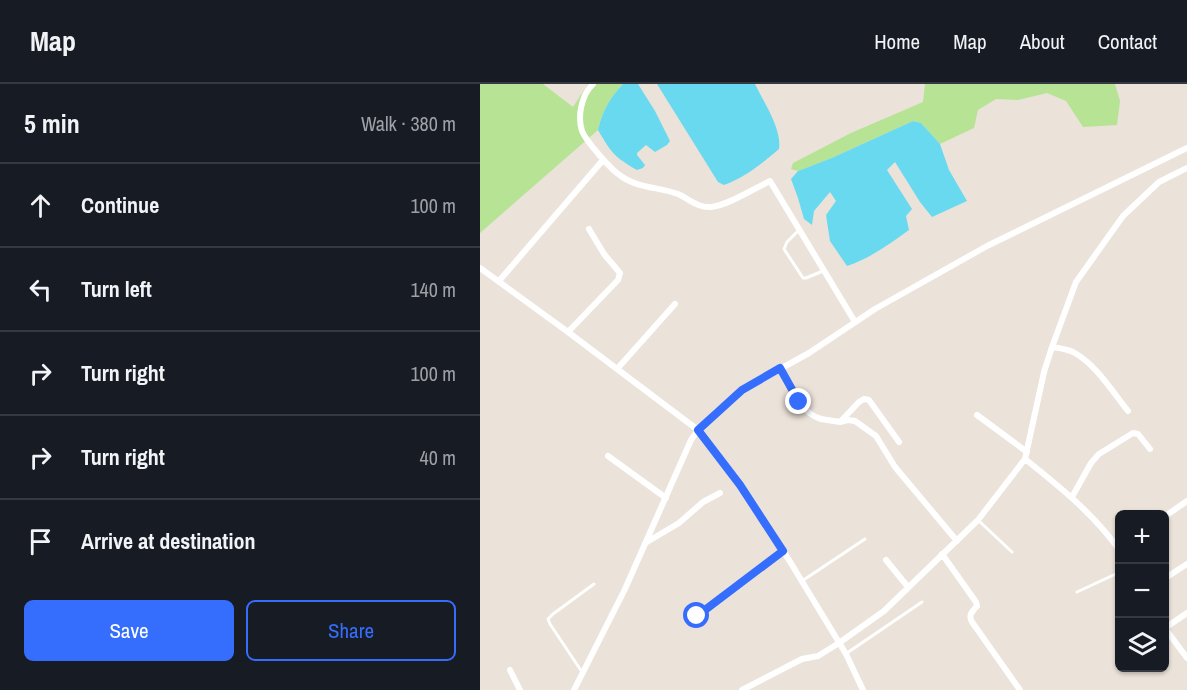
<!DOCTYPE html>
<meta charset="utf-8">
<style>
:root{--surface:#171b24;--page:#20242c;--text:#f1f3f6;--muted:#9ea1a6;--line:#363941;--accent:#356dfd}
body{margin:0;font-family:"Archivo Narrow",sans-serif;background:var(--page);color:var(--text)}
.controls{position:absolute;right:18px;bottom:18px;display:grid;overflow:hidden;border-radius:9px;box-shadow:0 2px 4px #0004}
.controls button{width:54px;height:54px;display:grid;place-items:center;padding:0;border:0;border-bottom:2px solid var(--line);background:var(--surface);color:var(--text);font:30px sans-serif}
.stop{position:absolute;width:18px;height:18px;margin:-14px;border:4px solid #356dfd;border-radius:50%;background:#fff}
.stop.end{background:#356dfd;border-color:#fff;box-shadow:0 2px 6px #0008}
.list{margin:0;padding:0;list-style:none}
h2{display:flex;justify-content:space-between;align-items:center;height:78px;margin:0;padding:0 24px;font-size:26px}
h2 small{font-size:20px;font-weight:400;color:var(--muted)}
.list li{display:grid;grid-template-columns:39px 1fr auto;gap:18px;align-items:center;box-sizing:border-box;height:84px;padding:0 24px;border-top:2px solid var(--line)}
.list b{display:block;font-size:22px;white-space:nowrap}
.list em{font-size:20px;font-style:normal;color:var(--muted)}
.actions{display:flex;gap:12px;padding:18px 24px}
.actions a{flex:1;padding:14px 0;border:2px solid var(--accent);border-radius:9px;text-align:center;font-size:21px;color:var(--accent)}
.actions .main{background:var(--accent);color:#fff}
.icon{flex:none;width:33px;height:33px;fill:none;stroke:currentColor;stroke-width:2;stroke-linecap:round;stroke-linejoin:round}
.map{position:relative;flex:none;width:707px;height:606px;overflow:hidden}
header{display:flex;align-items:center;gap:36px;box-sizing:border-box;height:84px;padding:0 30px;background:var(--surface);border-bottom:2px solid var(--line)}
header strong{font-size:28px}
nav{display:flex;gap:33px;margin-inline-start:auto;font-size:21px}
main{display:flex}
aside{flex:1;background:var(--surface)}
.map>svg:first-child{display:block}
.green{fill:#b7e394}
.water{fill:#69d9f0}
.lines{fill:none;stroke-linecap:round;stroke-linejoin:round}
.lane{stroke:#fff;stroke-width:3}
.street{stroke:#fff;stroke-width:6}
.route{stroke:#356dfd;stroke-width:8}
</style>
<header>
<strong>Map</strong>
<nav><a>Home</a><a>Map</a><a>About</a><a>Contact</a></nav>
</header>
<main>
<aside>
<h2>5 min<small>Walk · 380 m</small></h2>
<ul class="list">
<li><svg class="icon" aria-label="ahead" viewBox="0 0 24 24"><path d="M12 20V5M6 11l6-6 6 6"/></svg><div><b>Continue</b></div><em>100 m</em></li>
<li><svg class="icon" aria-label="left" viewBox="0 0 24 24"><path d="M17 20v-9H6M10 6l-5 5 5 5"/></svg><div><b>Turn left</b></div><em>140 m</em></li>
<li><svg class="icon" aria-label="right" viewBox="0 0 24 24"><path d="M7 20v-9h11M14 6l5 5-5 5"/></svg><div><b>Turn right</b></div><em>100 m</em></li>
<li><svg class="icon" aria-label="right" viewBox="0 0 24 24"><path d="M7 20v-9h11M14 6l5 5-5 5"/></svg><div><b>Turn right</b></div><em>40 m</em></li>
<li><svg class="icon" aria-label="arrive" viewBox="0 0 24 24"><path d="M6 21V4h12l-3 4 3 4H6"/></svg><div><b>Arrive at destination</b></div></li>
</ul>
<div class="actions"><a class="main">Save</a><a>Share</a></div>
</aside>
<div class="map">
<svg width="707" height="606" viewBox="0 0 707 606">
<rect width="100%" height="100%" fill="#ebe2d9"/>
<path class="green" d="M0 0H63L93 23 108 0H143C130 13 122 28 118 46L0 149Z
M445 0H635L640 17 637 41 603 43 586 17 567 9 538 16 516 15 498 26 494 44 460 60 441 39 433 37 354 73 318 87 311 85 313 79 371 49 443 18Z"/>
<path class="water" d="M143 0H158L175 27 190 57 187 61 175 68 166 61 157 69V71L165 81 163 84 157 86C134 73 131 68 118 46 122 28 130 13 143 0Z
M177 0H275C284 19 302 45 299 65 283 79 264 94 244 101L238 98Z
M433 37 441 39 460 60 469 86 487 117 452 133 440 118 415 78 407 86 432 125 426 132 429 146C409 160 391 174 367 182L350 157 346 131 356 117 350 108 334 127 332 141 324 135 318 114 311 95 318 87 354 73Z"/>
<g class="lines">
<path class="lane" d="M319 146 307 158 304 165 323 194H326L343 187
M498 436 532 468
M322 497 385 455
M597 508 640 488
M217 533 302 468
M367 569 442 518
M102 588 70 540 68 535 73 530 114 500"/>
<path class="street" d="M113 0C102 10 97 32 102 47 106 57 131 86 141 92 157 104 179 103 198 110 209 115 218 124 231 123 247 122 275 104 290 97L375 238
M0 184 88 248 218 346 260 401 309 476 366 570 383 606
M19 197 123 76
M88 248 138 196 140 189 124 170 109 145
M572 263C580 264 588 265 595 269 617 282 632 307 648 327
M300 284C310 302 320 329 341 335 347 336 354 337 360 338L379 318 384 315 389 316 419 358
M137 285 195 220
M497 331 547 368
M360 338 368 336 375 337 396 352 415 383 477 457
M128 372 186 414
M545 375C580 403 614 430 640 467
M592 413 611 379 619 370 653 349 658 350 670 365
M684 433 707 417
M167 458 199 439 223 418 240 409
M462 470 496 518 497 522C492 528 488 531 492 538L540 606
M406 476 428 503
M684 495 707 480
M684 543 707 574
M685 544 707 529
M30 586 40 606
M94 606 145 505 211 356 218 346 236 328 262 306 329 269 395 225 507 162 707 64
M262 606 322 575 338 572 359 559 404 527 498 436 545 375 564 288 572 263 596 198 643 132 679 98 707 84"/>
</g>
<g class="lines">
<path class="route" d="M217 532 303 467 260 401 218 346 262 306 300 284 319 318"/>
</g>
</svg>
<div class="controls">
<button>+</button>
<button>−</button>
<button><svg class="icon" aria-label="layers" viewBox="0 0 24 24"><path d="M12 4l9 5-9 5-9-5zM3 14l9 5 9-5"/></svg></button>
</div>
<div class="stop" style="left:217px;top:532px"></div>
<div class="stop end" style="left:319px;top:318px"></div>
</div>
</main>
